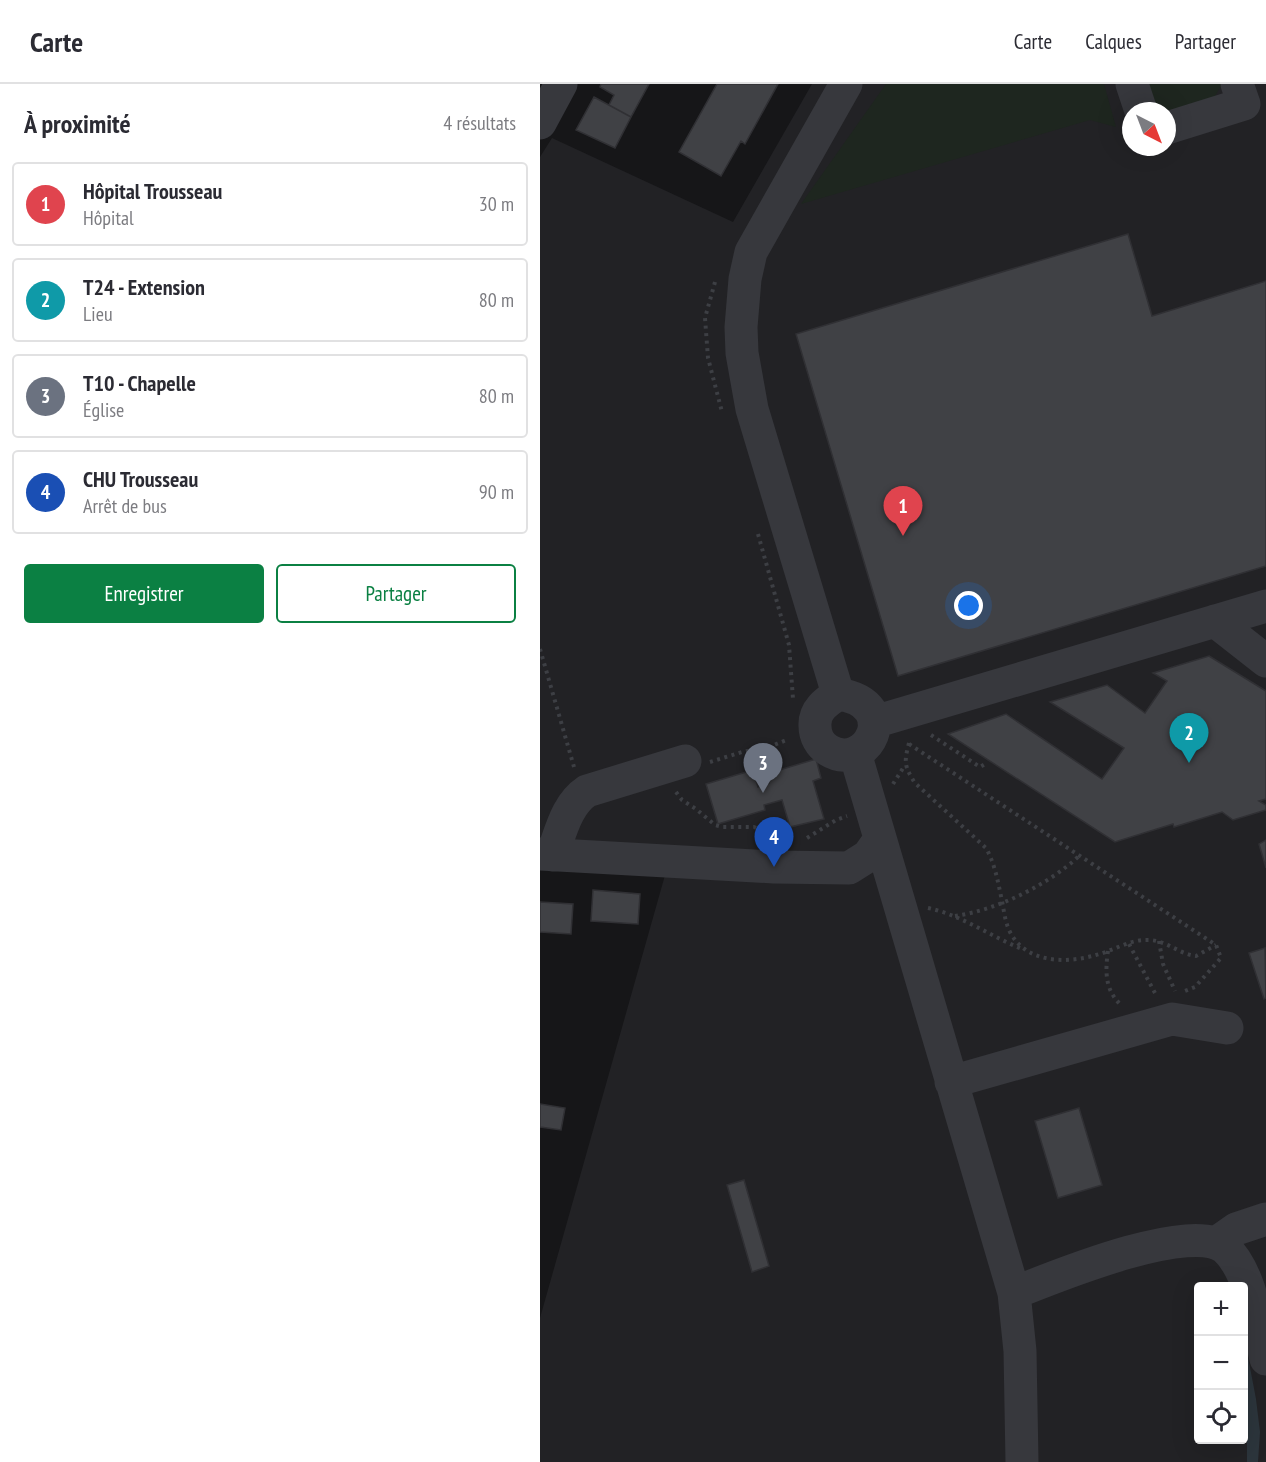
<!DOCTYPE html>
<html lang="fr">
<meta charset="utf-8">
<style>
:root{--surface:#fff;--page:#f2f2f3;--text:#2b2b33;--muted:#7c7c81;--line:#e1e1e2;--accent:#0b8043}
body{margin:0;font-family:"PT Sans Narrow",sans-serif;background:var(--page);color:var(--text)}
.controls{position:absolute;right:18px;bottom:18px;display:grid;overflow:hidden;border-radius:6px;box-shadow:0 6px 24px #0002}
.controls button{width:54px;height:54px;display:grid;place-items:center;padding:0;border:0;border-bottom:2px solid var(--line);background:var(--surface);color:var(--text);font:30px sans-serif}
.compass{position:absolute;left:582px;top:18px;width:54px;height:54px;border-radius:50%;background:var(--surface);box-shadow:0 6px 24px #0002;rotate:138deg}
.you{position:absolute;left:429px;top:522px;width:21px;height:21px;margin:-15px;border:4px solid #fff;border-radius:50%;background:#1a73e8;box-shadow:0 0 0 9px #1a73e833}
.badge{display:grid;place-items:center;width:39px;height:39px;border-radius:50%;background:var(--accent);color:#fff;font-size:20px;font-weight:700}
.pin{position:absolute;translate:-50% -50px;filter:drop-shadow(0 2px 3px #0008)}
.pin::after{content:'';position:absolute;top:32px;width:21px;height:18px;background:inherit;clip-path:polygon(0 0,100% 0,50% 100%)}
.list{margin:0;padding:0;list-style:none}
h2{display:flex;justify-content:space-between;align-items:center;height:78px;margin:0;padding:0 24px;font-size:26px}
h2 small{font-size:20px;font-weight:400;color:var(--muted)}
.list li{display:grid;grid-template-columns:39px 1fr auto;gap:18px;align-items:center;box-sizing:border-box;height:84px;margin:0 12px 12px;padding:0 12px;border:2px solid var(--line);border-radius:6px}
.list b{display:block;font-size:22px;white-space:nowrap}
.list p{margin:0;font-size:20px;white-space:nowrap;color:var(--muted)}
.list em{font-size:20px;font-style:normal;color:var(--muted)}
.actions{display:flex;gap:12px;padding:18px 24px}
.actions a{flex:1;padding:14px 0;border:2px solid var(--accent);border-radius:6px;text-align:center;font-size:21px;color:var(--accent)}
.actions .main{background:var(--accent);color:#fff}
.icon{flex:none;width:33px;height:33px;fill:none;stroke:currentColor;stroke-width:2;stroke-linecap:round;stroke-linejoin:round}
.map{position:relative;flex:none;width:726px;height:1378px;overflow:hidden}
header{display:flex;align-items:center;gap:36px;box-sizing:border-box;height:84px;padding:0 30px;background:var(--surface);border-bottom:2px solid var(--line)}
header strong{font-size:28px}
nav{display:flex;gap:33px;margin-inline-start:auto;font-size:21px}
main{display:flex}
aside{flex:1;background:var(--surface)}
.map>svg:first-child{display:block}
.built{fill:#222225;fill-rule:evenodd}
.green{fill:#1e261f}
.water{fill:#2c353c}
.building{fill:#404145;stroke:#303034;stroke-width:1.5}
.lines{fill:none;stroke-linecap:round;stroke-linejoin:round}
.path{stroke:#3d3f44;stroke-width:4;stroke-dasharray:3 4.5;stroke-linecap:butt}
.minor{stroke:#37383d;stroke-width:33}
</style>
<header>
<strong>Carte</strong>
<nav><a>Carte</a><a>Calques</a><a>Partager</a></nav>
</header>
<main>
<aside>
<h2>À proximité<small>4 résultats</small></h2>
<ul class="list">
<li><span class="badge" style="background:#e0444e">1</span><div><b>Hôpital Trousseau</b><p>Hôpital</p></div><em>30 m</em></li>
<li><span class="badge" style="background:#0f9aa8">2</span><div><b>T24 - Extension</b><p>Lieu</p></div><em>80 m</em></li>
<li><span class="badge" style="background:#6b7280">3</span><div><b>T10 - Chapelle</b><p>Église</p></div><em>80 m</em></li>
<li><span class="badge" style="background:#1a4fb4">4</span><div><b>CHU Trousseau</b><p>Arrêt de bus</p></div><em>90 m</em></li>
</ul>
<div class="actions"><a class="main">Enregistrer</a><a>Partager</a></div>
</aside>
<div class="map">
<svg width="726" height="1378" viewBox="0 0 726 1378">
<rect width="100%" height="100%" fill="#161618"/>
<path class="built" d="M272 0H726V1378H0V1234L129 777 0 767V73L12 54 193 138ZM591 27H627V63H591ZM658 1202H704V1356H658Z"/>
<path class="green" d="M346 0H564L576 43 550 36 261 120Z
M605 0H682L674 14 627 27 612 24Z"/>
<path class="water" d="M704 1252 716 1315 720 1348 718 1378H707V1348L704 1313Z"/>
<path class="building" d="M61 0H109L91 33 69 21 74 11 60 3Z
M177 0H238L205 60 201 57 181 92 139 68Z
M54 13 91 33 75 64 36 46Z
M588 150 612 232 726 197V482L358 592 256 250Z
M669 572 726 607V715L719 717 726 721V726L693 736 682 728 634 743 633 740 575 758 408 650 466 630 562 695 584 664 510 618 567 601 605 629 627 597 613 589Z
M276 675 281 694 273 697 284 735 250 743 242 716 224 721 225 726 178 740 166 700 213 686 218 703 229 699 226 690Z
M726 756V784L719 760Z
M53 806 100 810 98 840 51 837Z
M0 818 33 820 31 850 0 848Z
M725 864 726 914 724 915 709 869Z
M0 1020 25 1024 21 1046 0 1043Z
M539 1024 562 1101 518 1114 495 1037Z
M204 1096 229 1182 212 1188 187 1101Z"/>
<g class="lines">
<path class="path" d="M175 198 165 234 168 274 182 328
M218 450 249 561 253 615
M0 565 34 683
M391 651 440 683 445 680
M369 659C364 678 364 682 375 699L446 764C455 780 458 798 462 817 464 827 465 838 470 848 486 879 525 880 556 871 573 867 590 855 608 856 626 856 639 870 656 872L676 861
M369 660 676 861 681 874 655 903 645 907
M170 678 202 668 229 663 249 655
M353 700 365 681
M136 708 142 716 156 725 175 741 183 743H214L242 754
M267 754 296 736 307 732
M388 824C421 831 450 852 482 865
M415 832C457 826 508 801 539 772
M619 857 623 880 635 907
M589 860 616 911
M568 867C565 888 565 906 581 921"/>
<path class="minor" d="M592 0 601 27
M0 39 21 0
M627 44 704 20 697 0
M675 537 726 577
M298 610 212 325 202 269 201 243 205 195 211 168 306 0
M298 610C365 620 326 690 288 666 280 661 275 652 275 642 274 626 286 618 298 610Z
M334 638 726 522
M315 669 474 1209 480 1267 482 1378
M0 770 234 783 309 784 328 772 340 755
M12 771C21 748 26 721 47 707L145 677
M411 998 632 935 687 944
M676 1159 696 1145 726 1135
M474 1209C512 1194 651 1136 685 1164 711 1187 718 1243 726 1275"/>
</g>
</svg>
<div class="controls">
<button>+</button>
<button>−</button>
<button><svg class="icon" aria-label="locate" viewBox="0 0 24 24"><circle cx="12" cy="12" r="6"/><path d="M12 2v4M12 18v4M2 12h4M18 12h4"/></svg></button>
</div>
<svg class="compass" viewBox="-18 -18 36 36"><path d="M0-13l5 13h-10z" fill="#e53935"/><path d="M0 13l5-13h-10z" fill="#7c7c81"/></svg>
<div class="you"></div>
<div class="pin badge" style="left:363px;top:452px;background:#e0444e">1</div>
<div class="pin badge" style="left:649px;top:679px;background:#0f9aa8">2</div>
<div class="pin badge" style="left:223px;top:709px;background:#6b7280">3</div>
<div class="pin badge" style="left:234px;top:783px;background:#1a4fb4">4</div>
</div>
</main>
